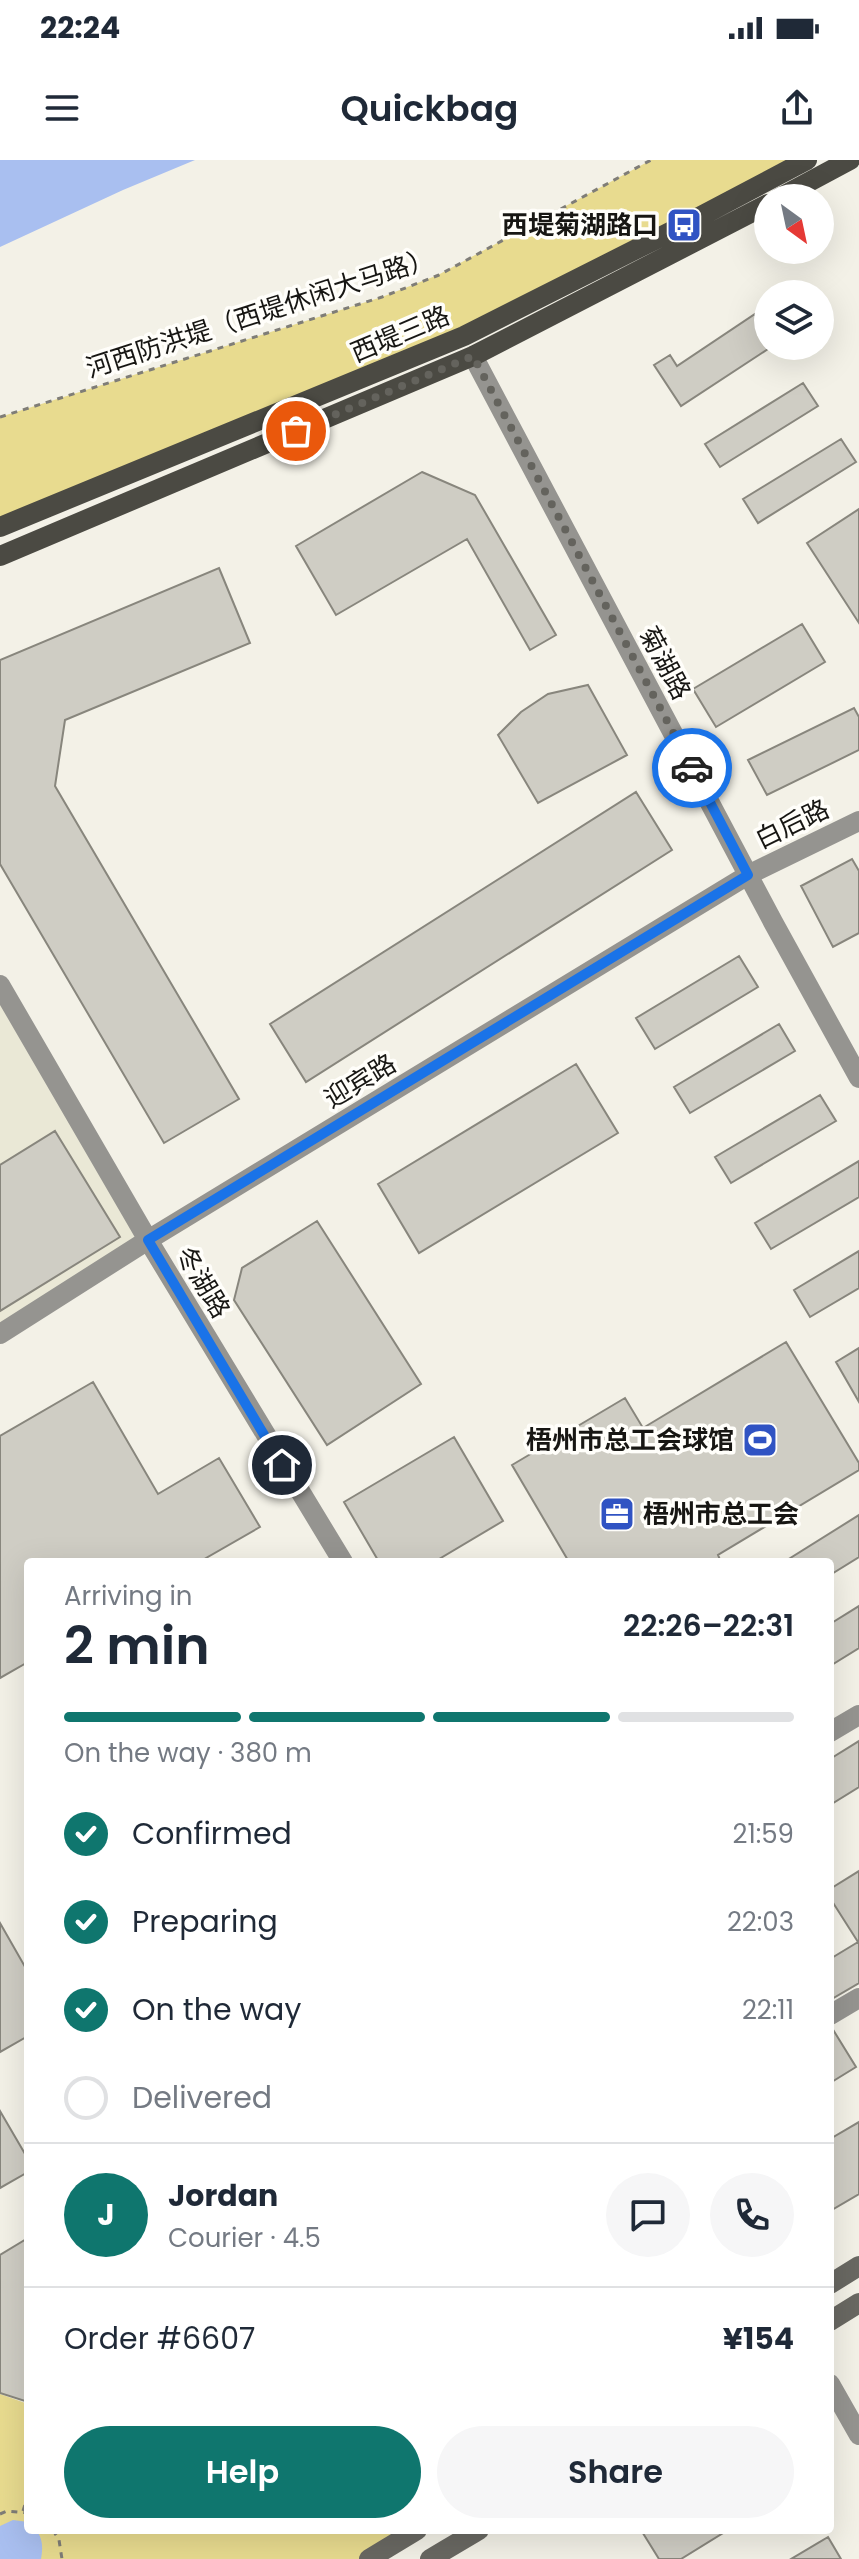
<!DOCTYPE html>
<html lang="en">
<head>
<meta charset="utf-8">
<style>
	body { margin:0; font-family:Poppins,"Noto Sans SC",sans-serif; background:#f6f6f7; color:#1f2937; height:100vh; display:flex; flex-direction:column; font-size:30px; white-space:nowrap }
	* { box-sizing:border-box; margin:0 }
	p { font-size:26px; color:#747a83 }
	.icon { flex:none; width:44px; height:44px; fill:none; stroke:currentColor; stroke-width:2; stroke-linecap:round; stroke-linejoin:round }
	.map { position:relative; flex:1; overflow:hidden }
	.side { position:absolute; left:24px; top:1398px; width:810px; height:976px; display:flex; flex-direction:column; background:#fff; border-radius:8px; box-shadow:0 8px 32px #0002 }
	.side>* { flex:none }
	.needle { width:52px; rotate:147deg }
	.buttons { position:absolute; left:754px; top:24px; display:grid; gap:16px }
	.buttons a { display:grid; place-items:center; width:80px; height:80px; border-radius:50%; background:#fff; box-shadow:0 8px 32px #0002; font-size:40px }
	.pin { position:absolute; display:grid; place-items:center; width:68px; height:68px; color:#fff; margin:-34px; border:4px solid #fff; border-radius:50%; box-shadow:0 2px 8px #0007 }
	.courier { position:absolute; display:grid; place-items:center; width:80px; height:80px; margin:-40px; border:6px solid #1a73e8; border-radius:50%; background:#fff; color:#222; box-shadow:0 2px 10px #0007 }
	.head em { font-style:normal; font-weight:600 }
	.head div { display:flex; flex-direction:column-reverse }
	.head { display:flex; align-items:center; justify-content:space-between; height:136px; padding:0 40px }
	h1 { font-size:52px; font-weight:600; line-height:60px }
	.bar { display:grid; grid-template-columns:repeat(4,1fr); gap:12px 8px; align-content:center; height:96px; padding:0 40px }
	.bar i { height:10px; border-radius:6px; background:#e0e1e3 }
	.bar .current { background:#0f766e }
	.bar p { grid-column:span 4 }
	.line { display:flex; align-items:center; gap:20px; padding:0 40px; border-top:2px solid #e0e1e3 }
	.line div { flex:1 }
	.round { display:grid; place-items:center; flex:none; width:84px; height:84px; border-radius:42px; background:#f6f6f7 }
	ol { padding:0 40px; list-style:none }
	li { display:flex; align-items:center; gap:24px; height:88px }
	li p { margin-inline-start:auto }
	li .icon { padding:8px; border-radius:50%; background:#0f766e; color:#fff; stroke-width:4 }
	li:last-child { color:#747a83 }
	li i { width:44px; height:44px; border:4px solid #e0e1e3; border-radius:50% }
	.action { display:flex; gap:16px; margin-top:auto; padding:16px 40px }
	.action a { flex:1; height:92px; border-radius:48px; background:#0f766e; color:#fff; font-size:32px; font-weight:600; line-height:92px; text-align:center }
	.action a+a { background:#f6f6f7; color:#1f2937 }
	.status { display:flex; justify-content:space-between; align-items:center; height:56px; padding:0 40px; background:#fff; direction:ltr }
	.status svg { height:22px; fill:currentColor }
	header { display:flex; justify-content:space-between; align-items:center; height:104px; padding:0 40px; background:#fff; font-size:36px; font-weight:600 }
	.map>svg:first-child { display:block }
</style>
</head>
<body>
<div class="status"><b>22:24</b><svg viewBox="0 0 49 12"><path d="M0 12V9h3v3zM5 12V6h3v6zM10 12V3h3v9zM15 12V0h3v12zM26 1h20v11H26zM47 4h2v5h-2z"/></svg></div>
<header><svg class="icon" aria-label="menu" viewBox="0 0 24 24"><path d="M4 6h16M4 12h16M4 18h16"/></svg>Quickbag<svg class="icon" aria-label="share" viewBox="0 0 24 24"><path d="M12 15V3M7 8l5-5 5 5M5 13v7h14v-7"/></svg></header>
<div class="map">
<svg width="859" height="2399" viewBox="0 0 859 2399">
	<rect width="100%" height="100%" fill="#f3f1e7"/>
	<path fill="#eae8d6" d="M 0,825 L 148,1080 L 0,1174 Z"/>
	<path fill="#e8db8f" d="M 651,0 L 806,0 L 518,150 L 0,367 L 0,257 L 382,137 L 438,115 Z
		M 0,2234 L 28,2244 L 28,2370 L 417,2370 L 369,2399 L 0,2399 Z"/>
	<path fill="#a9bff0" d="M 0,0 L 195,0 L 123,30 L 0,87 Z
		M 13,2360 L 28,2362 L 28,2370 L 36,2370 C 43,2378 43,2389 41,2399 L 0,2399 L 0,2366 Z"/>
	<path fill="#cfcdc4" stroke="#88867d" stroke-width="2" d="M 755,154 L 768,173 L 768,189 L 681,246 L 654,205 L 670,195 L 677,206 Z
		M 803,223 L 818,246 L 720,307 L 705,284 Z
		M 841,279 L 856,302 L 758,363 L 743,339 Z
		M 422,312 L 475,335 L 556,475 L 530,490 L 467,379 L 336,455 L 296,386 Z
		M 859,349 L 859,463 L 807,383 Z
		M 219,408 L 250,483 L 65,560 L 55,626 L 239,939 L 164,983 L 0,704 L 0,500 Z
		M 802,464 L 825,502 L 716,567 L 693,529 Z
		M 588,525 L 627,595 L 538,643 L 498,575 L 521,552 L 548,534 Z
		M 854,548 L 859,557 L 859,590 L 767,635 L 748,600 Z
		M 636,632 L 672,690 L 306,922 L 270,864 Z
		M 852,699 L 859,711 L 859,773 L 833,787 L 801,726 Z
		M 739,796 L 758,827 L 655,889 L 636,858 Z
		M 779,864 L 795,891 L 690,953 L 674,927 Z
		M 576,904 L 618,973 L 419,1093 L 378,1024 Z
		M 820,935 L 836,961 L 731,1023 L 715,997 Z
		M 55,971 L 120,1077 L 0,1151 L 0,1005 Z
		M 859,1001 L 859,1037 L 771,1089 L 755,1063 Z
		M 317,1061 L 421,1224 L 327,1285 L 234,1140 L 242,1108 Z
		M 859,1091 L 859,1128 L 810,1157 L 794,1130 Z
		M 786,1182 L 859,1303 L 859,1310 L 718,1395 L 721,1402 L 569,1402 L 512,1305 L 625,1238 L 643,1268 Z
		M 859,1188 L 859,1242 L 836,1202 Z
		M 93,1222 L 158,1334 L 219,1298 L 260,1367 L 199,1402 L 28,1402 L 28,1502 L 0,1518 L 0,1276 Z
		M 454,1277 L 503,1361 L 434,1402 L 379,1402 L 344,1342 Z
		M 859,1355 L 859,1397 L 830,1415 L 830,1402 L 784,1402 Z
		M 859,1446 L 859,1488 L 830,1506 L 830,1464 Z
		M 859,1581 L 859,1627 L 830,1645 L 830,1599 Z
		M 859,1711 L 859,1823 L 830,1840 L 830,1799 L 858,1782 L 830,1738 L 830,1729 Z
		M 0,1763 L 28,1812 L 28,1876 L 0,1892 Z
		M 830,1868 L 832,1868 L 856,1907 L 830,1923 Z
		M 0,1951 L 28,1999 L 28,2012 L 0,2028 Z
		M 859,1962 L 859,2034 L 830,2051 L 830,1979 Z
		M 28,2078 L 28,2242 L 0,2233 L 0,2095 Z
		M 641,2370 L 728,2370 L 681,2399 L 659,2399 Z
		M 828,2377 L 841,2399 L 791,2399 Z"/>
	<g fill="none" stroke-linecap="round" stroke-linejoin="round">
		<path stroke="#7f7d77" stroke-width="3" stroke-dasharray="6 6" stroke-linecap="butt" d="M 0,257 L 382,137 L 439,115 L 651,0
			M 23,2351 L 28,2335
			M 0,2354 L 7,2351 L 28,2353
			M 53,2370 L 59,2380 L 62,2399"/>
		<path stroke="#959490" stroke-width="20" d="M 473,196 L 773,762 L 859,918
			M 0,825 L 148,1080 L 343,1402
			M 0,1174 L 148,1080 L 748,715 L 859,661
			M 830,1572 L 859,1555
			M 830,1855 L 859,1838
			M 830,2224 L 859,2275"/>
		<path stroke="#696862" stroke-width="20" d="M 830,2124 L 859,2106
			M 830,2161 L 859,2143
			M 369,2399 L 417,2370
			M 430,2399 L 479,2370"/>
		<path stroke="#4b4a43" stroke-width="20" d="M 779,38 L 850,0
			M 0,367 L 464,176 L 684,65 L 807,0
			M 0,396 L 473,196 L 768,44"/>
	</g>
	<g fill="none" stroke-linecap="round" stroke-linejoin="round">
		<path stroke="#64635d" stroke-width="8" stroke-dasharray="0 14.4" d="M 296,271 L 473,196 L 692,608"/>
		<path stroke="#1a73e8" stroke-width="10" d="M 282,1305 L 148,1080 L 748,715 L 692,608"/>
	</g>
	<defs>
		<symbol id="bus-square" viewBox="-11 -11 22 22"><rect x="-9" y="-9" width="18" height="18" rx="4" fill="#3053c3" stroke="#fffefa"/><path d="M-5-6H5V4H4V6H2V4H-2V6H-4V4H-5ZM-3.5-4V0h7V-4ZM-3.5 1.2v1.5H-2V1.2ZM2 1.2v1.5H3.5V1.2Z" fill="#fff"/></symbol>
		<symbol id="stadium-square" viewBox="-11 -11 22 22"><rect x="-9" y="-9" width="18" height="18" rx="4" fill="#3053c3" stroke="#fffefa"/><path d="M0-5a6.5 5 0 1 0 0 10a6.5 5 0 1 0 0-10ZM-3.5-1.8h7v3.6h-7Z" fill="#fff"/></symbol>
		<symbol id="office-square" viewBox="-11 -11 22 22"><rect x="-9" y="-9" width="18" height="18" rx="4" fill="#3053c3" stroke="#fffefa"/><path d="M-6-3h4V-5.5h4V-3h4V5H-6ZM-1-4.5V-3h2v-1.5ZM-6 0V1H6V0Z" fill="#fff"/></symbol>
	</defs>
	<g fill-rule="evenodd">
		<use href="#bus-square" x="664" y="45" width="40" height="40"/>
		<use href="#stadium-square" x="740" y="1260" width="40" height="40"/>
		<use href="#office-square" x="597" y="1334" width="40" height="40"/>
	</g>
	<g text-anchor="middle" dominant-baseline="central" stroke-width="7" stroke-linejoin="round" paint-order="stroke">
		<g font-size="26" font-weight="bold" fill="#171613" stroke="#fffefa" text-anchor="end">
			<text x="658" y="65">西堤菊湖路口</text>
			<text x="734" y="1280">梧州市总工会球馆</text>
			<text x="643" y="1354" text-anchor="start">梧州市总工会</text>
		</g>
		<g font-size="26" fill="#171613" stroke="#fffefa">
			<text transform="translate(260 153) rotate(-18)">河西防洪堤（西堤休闲大马路）</text>
			<text transform="translate(400 174) rotate(-23)">西堤三路</text>
			<text transform="translate(665 503) rotate(62)">菊湖路</text>
			<text transform="translate(792 664) rotate(-26)">白后路</text>
			<text transform="translate(360 921) rotate(-31)">迎宾路</text>
			<text transform="translate(203 1122) rotate(59)">冬湖路</text>
		</g>
	</g>
</svg>
<div class="buttons">
<a><svg class="needle" viewBox="-14 -14 28 28"><path d="M0-13l5 13h-10z" fill="#e53935"/><path d="M0 13l5-13h-10z" fill="#747a83"/></svg></a>
<a><svg class="icon" aria-label="layers" viewBox="0 0 24 24"><path d="M12 4l9 5-9 5-9-5zM3 14l9 5 9-5"/></svg></a>
</div>
<div class="pin" style="left:296px;top:271px;background:#ea580c"><svg class="icon" aria-label="bag" viewBox="0 0 24 24"><path d="M5 8h14l-1 12H6zM9 8a3 3 0 0 1 6 0"/></svg></div>
<div class="pin" style="left:282px;top:1305px;background:#1f2937"><svg class="icon" aria-label="home" viewBox="0 0 24 24"><path d="M3 11l9-7 9 7M6 9v11h12V9"/></svg></div>
<div class="courier" style="left:692px;top:608px"><svg class="icon" aria-label="car" viewBox="0 0 24 24"><path d="M5 17H2v-5l4-1 3-4h7l3 4 3 1v5h-3M9 17h6M6 11h13"/><circle cx="7" cy="17" r="2"/><circle cx="17" cy="17" r="2"/></svg></div>
<section class="side">
<div class="head"><div><h1>2 min</h1><p>Arriving in</p></div><em>22:26–22:31</em></div>
<div class="bar"><i class="current"></i><i class="current"></i><i class="current"></i><i></i><p>On the way · 380 m</p></div>
<ol>
<li><svg class="icon" aria-label="check" viewBox="0 0 24 24"><path d="M5 12l5 5 9-10"/></svg>Confirmed<p>21:59</p></li>
<li><svg class="icon" aria-label="check" viewBox="0 0 24 24"><path d="M5 12l5 5 9-10"/></svg>Preparing<p>22:03</p></li>
<li><svg class="icon" aria-label="check" viewBox="0 0 24 24"><path d="M5 12l5 5 9-10"/></svg>On the way<p>22:11</p></li>
<li><i></i>Delivered</li>
</ol>
<div class="line" style="height:144px"><b class="round" style="background:#0f766e;color:#fff">J</b><div><b>Jordan</b><p>Courier · 4.5</p></div><a class="round"><svg class="icon" aria-label="chat" viewBox="0 0 24 24"><path d="M4 5h16v11H9l-5 4z"/></svg></a><a class="round"><svg class="icon" aria-label="phone" viewBox="0 0 24 24"><path d="M5 4h4l2 5-3 2q2 4 5 5l2-3 5 2v4C11 20 4 13 5 4z"/></svg></a></div>
<div class="line" style="height:104px"><div>Order #6607</div><b>¥154</b></div>
<div class="action"><a>Help</a><a>Share</a></div>
</section>
</div>
</body>
</html>
